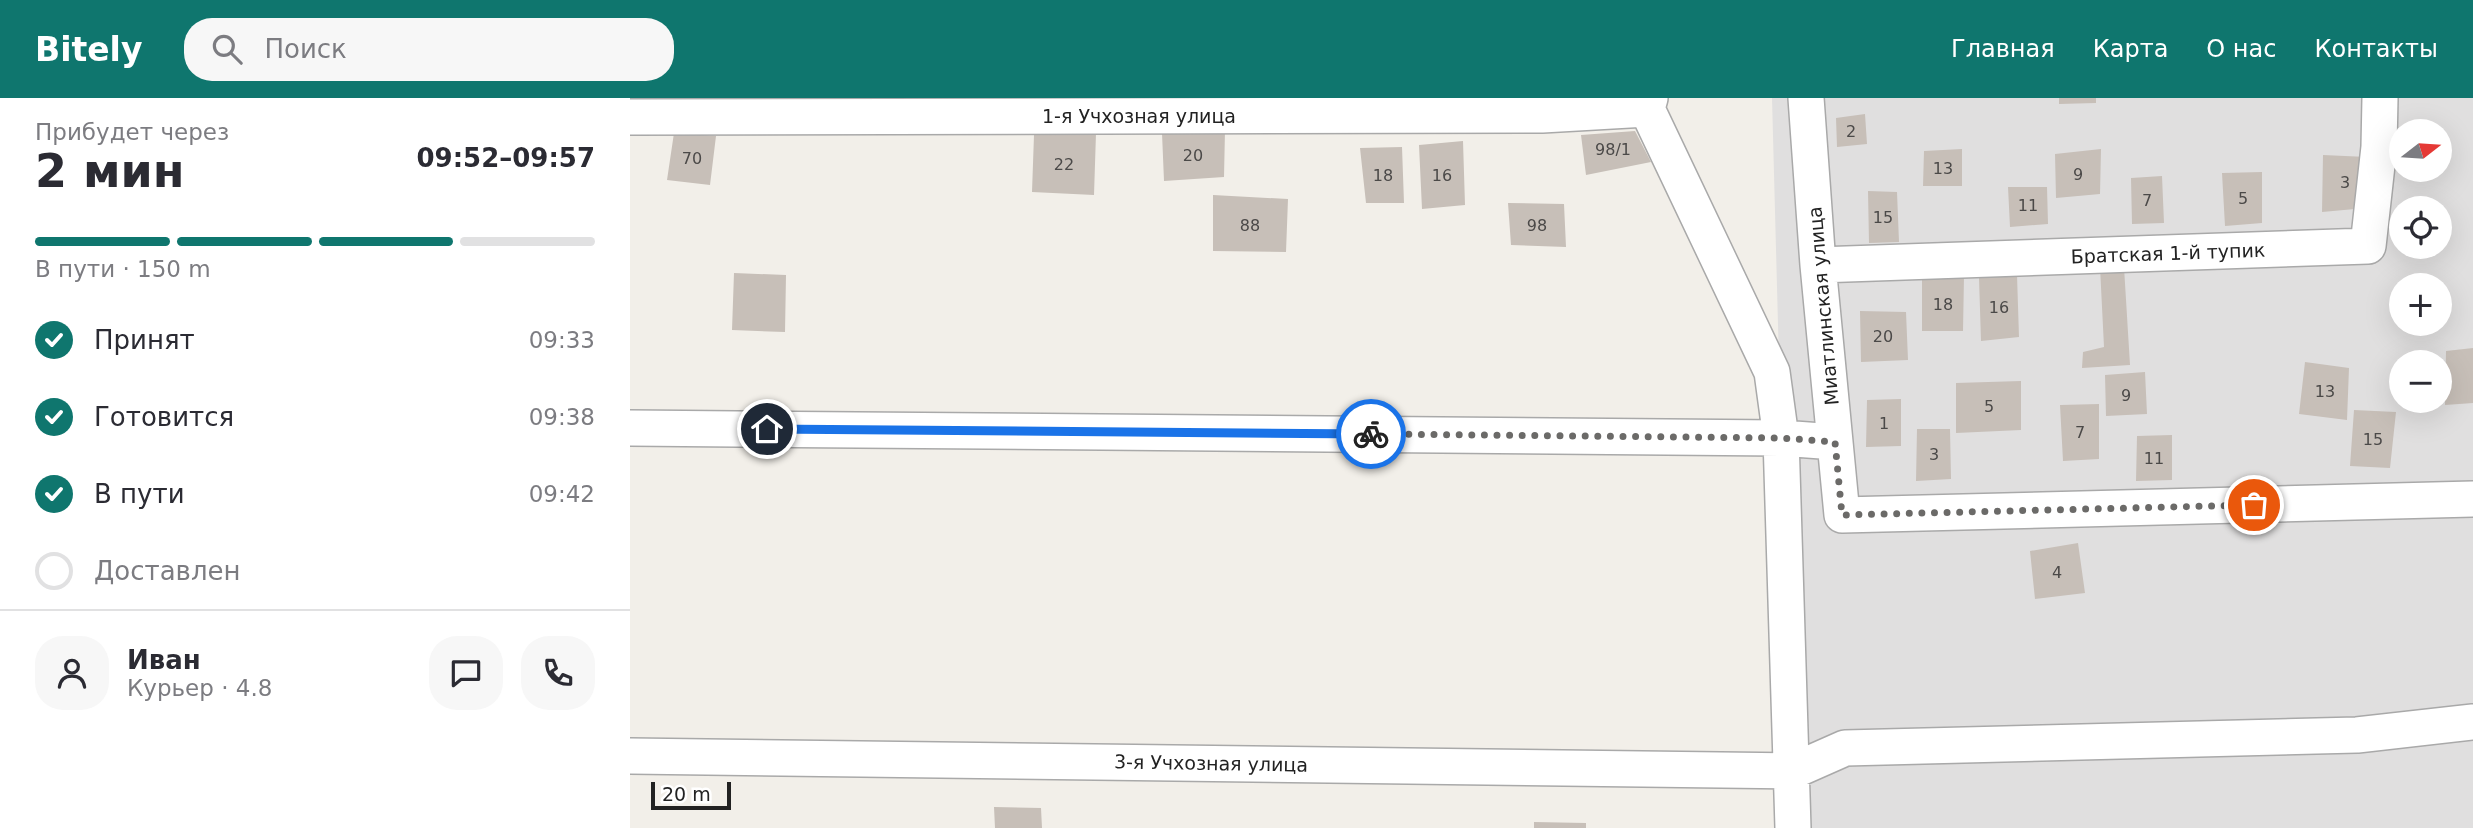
<!DOCTYPE html>
<html lang="ru">
<head>
<meta charset="utf-8">
<style>
	body { margin:0; font-family:"DejaVu Sans",sans-serif; background:#f7f7f7; color:#2b2b33; height:100vh; display:flex; flex-direction:column; font-size:26px; white-space:nowrap }
	* { box-sizing:border-box; margin:0 }
	p { font-size:23px; color:#7c7c81 }
	.icon { flex:none; width:38px; height:38px; fill:none; stroke:currentColor; stroke-width:2; stroke-linecap:round; stroke-linejoin:round }
	.map { position:relative; flex:1; overflow:hidden }
	.sheet { display:flex; flex-direction:column; background:#fff; width:630px }
	.sheet>* { flex:none }
	.needle { width:46px; rotate:73deg }
	.fabs { position:absolute; left:1759px; top:21px; display:grid; gap:14px }
	.fabs a { display:grid; place-items:center; width:63px; height:63px; border-radius:50%; background:#fff; box-shadow:0 7px 28px #0002; font-size:35px }
	.scale { position:absolute; left:21px; bottom:18px; width:80px; box-sizing:border-box; padding-left:7px; border:4px solid #222; border-top:0; font-size:19px; line-height:24px; white-space:nowrap; color:#222; -webkit-text-stroke:5px #fff; paint-order:stroke }
	.pin { position:absolute; display:grid; place-items:center; width:60px; height:60px; color:#fff; margin:-30px; border:4px solid #fff; border-radius:50%; box-shadow:0 2px 7px #0007 }
	.courier { position:absolute; display:grid; place-items:center; width:70px; height:70px; margin:-35px; border:5px solid #1a73e8; border-radius:50%; background:#fff; color:#222; box-shadow:0 2px 9px #0007 }
	.head em { font-style:normal; font-weight:800 }
	.head div { display:flex; flex-direction:column-reverse }
	.head { display:flex; align-items:center; justify-content:space-between; height:119px; padding:0 35px }
	h1 { font-size:46px; font-weight:800; line-height:52px }
	.bar { display:grid; grid-template-columns:repeat(4,1fr); gap:10px 7px; align-content:center; height:84px; padding:0 35px }
	.bar i { height:9px; border-radius:5px; background:#e1e1e2 }
	.bar .current { background:#0f766e }
	.bar p { grid-column:span 4 }
	.line { display:flex; align-items:center; gap:18px; padding:0 35px; border-top:2px solid #e1e1e2 }
	.line div { flex:1 }
	.round { display:grid; place-items:center; flex:none; width:74px; height:74px; border-radius:28px; background:#f7f7f7 }
	ol { padding:0 35px; list-style:none }
	li { display:flex; align-items:center; gap:21px; height:77px }
	li p { margin-inline-start:auto }
	li .icon { padding:7px; border-radius:50%; background:#0f766e; color:#fff; stroke-width:4 }
	li:last-child { color:#7c7c81 }
	li i { width:38px; height:38px; border:4px solid #e1e1e2; border-radius:50% }
	header { display:flex; align-items:center; gap:42px; box-sizing:border-box; height:98px; padding:0 35px; background:#0f766e; color:#fff }
	header strong { font-size:33px }
	nav { display:flex; gap:38px; margin-inline-start:auto; font-size:24px }
	.search { width:490px; height:63px; background:#f7f7f7; display:flex; align-items:center; gap:18px; box-sizing:border-box; padding:0 24px; border-radius:28px; color:#7c7c81; font-size:26px }
	main { display:flex; flex:1; min-height:0 }
	.map>svg:first-child { display:block }
</style>
</head>
<body>
<header>
<strong>Bitely</strong>
<div class="search"><svg class="icon" aria-label="search" viewBox="0 0 24 24"><circle cx="10" cy="10" r="6"/><path d="M15 15l6 6"/></svg>Поиск</div>
<nav><a>Главная</a><a>Карта</a><a>О нас</a><a>Контакты</a></nav>
</header>
<main>
<section class="sheet">
<div class="head"><div><h1>2 мин</h1><p>Прибудет через</p></div><em>09:52–09:57</em></div>
<div class="bar"><i class="current"></i><i class="current"></i><i class="current"></i><i></i><p>В пути · 150 m</p></div>
<ol>
<li><svg class="icon" aria-label="check" viewBox="0 0 24 24"><path d="M5 12l5 5 9-10"/></svg>Принят<p>09:33</p></li>
<li><svg class="icon" aria-label="check" viewBox="0 0 24 24"><path d="M5 12l5 5 9-10"/></svg>Готовится<p>09:38</p></li>
<li><svg class="icon" aria-label="check" viewBox="0 0 24 24"><path d="M5 12l5 5 9-10"/></svg>В пути<p>09:42</p></li>
<li><i></i>Доставлен</li>
</ol>
<div class="line" style="height:126px"><a class="round"><svg class="icon" aria-label="person" viewBox="0 0 24 24"><circle cx="12" cy="8" r="4"/><path d="M4 21q1-7 8-7t8 7"/></svg></a><div><b>Иван</b><p>Курьер · 4.8</p></div><a class="round"><svg class="icon" aria-label="chat" viewBox="0 0 24 24"><path d="M4 5h16v11H9l-5 4z"/></svg></a><a class="round"><svg class="icon" aria-label="phone" viewBox="0 0 24 24"><path d="M5 4h4l2 5-3 2q2 4 5 5l2-3 5 2v4C11 20 4 13 5 4z"/></svg></a></div>
</section>
<div class="map">
<svg width="1843" height="730" viewBox="0 0 1843 730">
	<rect width="100%" height="100%" fill="#f2efe9"/>
	<path fill="#e0dfdf" fill-rule="evenodd" d="M 1142,0 L 1843,0 L 1843,730 L 1169,730 L 1151,340 ZM 1771,33 L 1810,33 L 1810,72 L 1771,72 ZM 1771,110 L 1810,110 L 1810,149 L 1771,149 ZM 1771,187 L 1810,187 L 1810,226 L 1771,226 ZM 1771,264 L 1810,264 L 1810,303 L 1771,303 Z"/>
	<path fill="#c7bfb8" d="M 1429,0 L 1466,0 L 1466,5 L 1429,6 Z
		M 1235,16 L 1237,46 L 1207,49 L 1206,20 Z
		M 595,32 L 594,79 L 534,83 L 532,35 Z
		M 1005,33 L 1021,64 L 956,77 L 951,37 Z
		M 44,35 L 86,38 L 80,87 L 37,82 Z
		M 466,35 L 464,97 L 402,94 L 404,37 Z
		M 833,43 L 835,107 L 792,111 L 789,47 Z
		M 772,49 L 774,105 L 736,105 L 730,50 Z
		M 1332,51 L 1332,88 L 1293,88 L 1294,53 Z
		M 1471,51 L 1470,96 L 1426,100 L 1425,56 Z
		M 1693,57 L 1737,59 L 1736,110 L 1692,114 Z
		M 1632,74 L 1632,125 L 1595,128 L 1592,75 Z
		M 1532,78 L 1534,125 L 1502,126 L 1501,80 Z
		M 1378,89 L 1417,89 L 1418,126 L 1380,129 Z
		M 1238,93 L 1267,94 L 1269,144 L 1239,145 Z
		M 583,97 L 658,101 L 656,154 L 583,153 Z
		M 878,105 L 934,106 L 936,149 L 881,147 Z
		M 1470,169 L 1494,169 L 1500,267 L 1452,270 L 1453,254 L 1474,249 Z
		M 104,175 L 156,177 L 155,234 L 102,232 Z
		M 1292,177 L 1334,178 L 1333,233 L 1292,233 Z
		M 1387,177 L 1389,239 L 1351,243 L 1349,180 Z
		M 1230,213 L 1276,214 L 1278,262 L 1231,264 Z
		M 1843,250 L 1843,305 L 1815,307 L 1816,253 Z
		M 1675,264 L 1719,270 L 1717,322 L 1669,316 Z
		M 1515,274 L 1517,316 L 1476,318 L 1475,277 Z
		M 1391,283 L 1391,332 L 1326,335 L 1326,285 Z
		M 1271,301 L 1271,348 L 1236,349 L 1237,302 Z
		M 1469,306 L 1469,361 L 1433,363 L 1430,307 Z
		M 1724,312 L 1766,314 L 1760,370 L 1720,368 Z
		M 1287,331 L 1320,331 L 1321,381 L 1286,383 Z
		M 1542,337 L 1542,382 L 1506,383 L 1507,338 Z
		M 1448,445 L 1455,495 L 1405,501 L 1400,453 Z
		M 364,709 L 411,710 L 412,730 L 365,730 Z
		M 904,724 L 956,725 L 956,730 L 904,730 Z"/>
	<g fill="none" stroke-linecap="round" stroke-linejoin="round">
		<defs>
			<path id="minor" d="M 1020,0 L 1017,11 L 1142,274 L 1151,340 L 1163,730
				M 1176,0 L 1188,167 L 1212,417 L 1843,401
				M 0,19 L 912,17 L 1017,11
				M 1188,167 L 1738,148 L 1749,49 L 1750,0
				M 0,330 L 1151,340 L 1205,344
				M 0,658 L 1163,673 L 1215,650 L 1727,637 L 1843,624"/>
		</defs>
		<use href="#minor" stroke="#a9a9a9" stroke-width="38"/>
		<use href="#minor" stroke="#fff" stroke-width="35"/>
	</g>
	<g fill="none" stroke-linecap="round" stroke-linejoin="round">
		<path stroke="#6b6a68" stroke-width="7" stroke-dasharray="0 12.6" d="M 741,336 L 1151,340 L 1205,344 L 1212,417 L 1624,407"/>
		<path stroke="#1a73e8" stroke-width="9" d="M 137,331 L 741,336"/>
	</g>
	<g text-anchor="middle" dominant-baseline="central" stroke-width="7" stroke-linejoin="round" paint-order="stroke">
		<g font-size="16" fill="#4b4948">
			<text x="1221" y="33">2</text>
			<text x="983" y="51">98/1</text>
			<text x="563" y="57">20</text>
			<text x="62" y="60">70</text>
			<text x="434" y="66">22</text>
			<text x="1313" y="70">13</text>
			<text x="1448" y="76">9</text>
			<text x="753" y="77">18</text>
			<text x="812" y="77">16</text>
			<text x="1715" y="84">3</text>
			<text x="1613" y="100">5</text>
			<text x="1517" y="102">7</text>
			<text x="1398" y="107">11</text>
			<text x="1253" y="119">15</text>
			<text x="620" y="127">88</text>
			<text x="907" y="127">98</text>
			<text x="1313" y="206">18</text>
			<text x="1369" y="209">16</text>
			<text x="1253" y="238">20</text>
			<text x="1695" y="293">13</text>
			<text x="1496" y="297">9</text>
			<text x="1359" y="308">5</text>
			<text x="1254" y="325">1</text>
			<text x="1450" y="334">7</text>
			<text x="1743" y="341">15</text>
			<text x="1304" y="356">3</text>
			<text x="1524" y="360">11</text>
			<text x="1427" y="474">4</text>
		</g>
		<g font-size="19" fill="#222" stroke="#fff">
			<text x="509" y="18">1-я Учхозная улица</text>
			<text transform="translate(1538 155) rotate(-2)">Братская 1-й тупик</text>
			<text transform="translate(1193 208) rotate(-95)">Миатлинская улица</text>
			<text transform="translate(581 665) rotate(1)">3-я Учхозная улица</text>
		</g>
	</g>
</svg>
<div class="fabs">
<a><svg class="needle" viewBox="-14 -14 28 28"><path d="M0-13l5 13h-10z" fill="#e53935"/><path d="M0 13l5-13h-10z" fill="#7c7c81"/></svg></a>
<a><svg class="icon" aria-label="locate" viewBox="0 0 24 24"><circle cx="12" cy="12" r="6"/><path d="M12 2v4M12 18v4M2 12h4M18 12h4"/></svg></a>
<a>+</a>
<a>−</a>
</div>
<div class="scale">20 m</div>
<div class="pin" style="left:1624px;top:407px;background:#ea580c"><svg class="icon" aria-label="bag" viewBox="0 0 24 24"><path d="M5 8h14l-1 12H6zM9 8a3 3 0 0 1 6 0"/></svg></div>
<div class="pin" style="left:137px;top:331px;background:#1f2937"><svg class="icon" aria-label="home" viewBox="0 0 24 24"><path d="M3 11l9-7 9 7M6 9v11h12V9"/></svg></div>
<div class="courier" style="left:741px;top:336px"><svg class="icon" aria-label="bike" viewBox="0 0 24 24"><circle cx="6" cy="16" r="4"/><circle cx="18" cy="16" r="4"/><path d="M6 16l4-8h5l3 8M10 8l3 8H6M13 5h3"/></svg></div>
</div>
</main>
</body>
</html>
